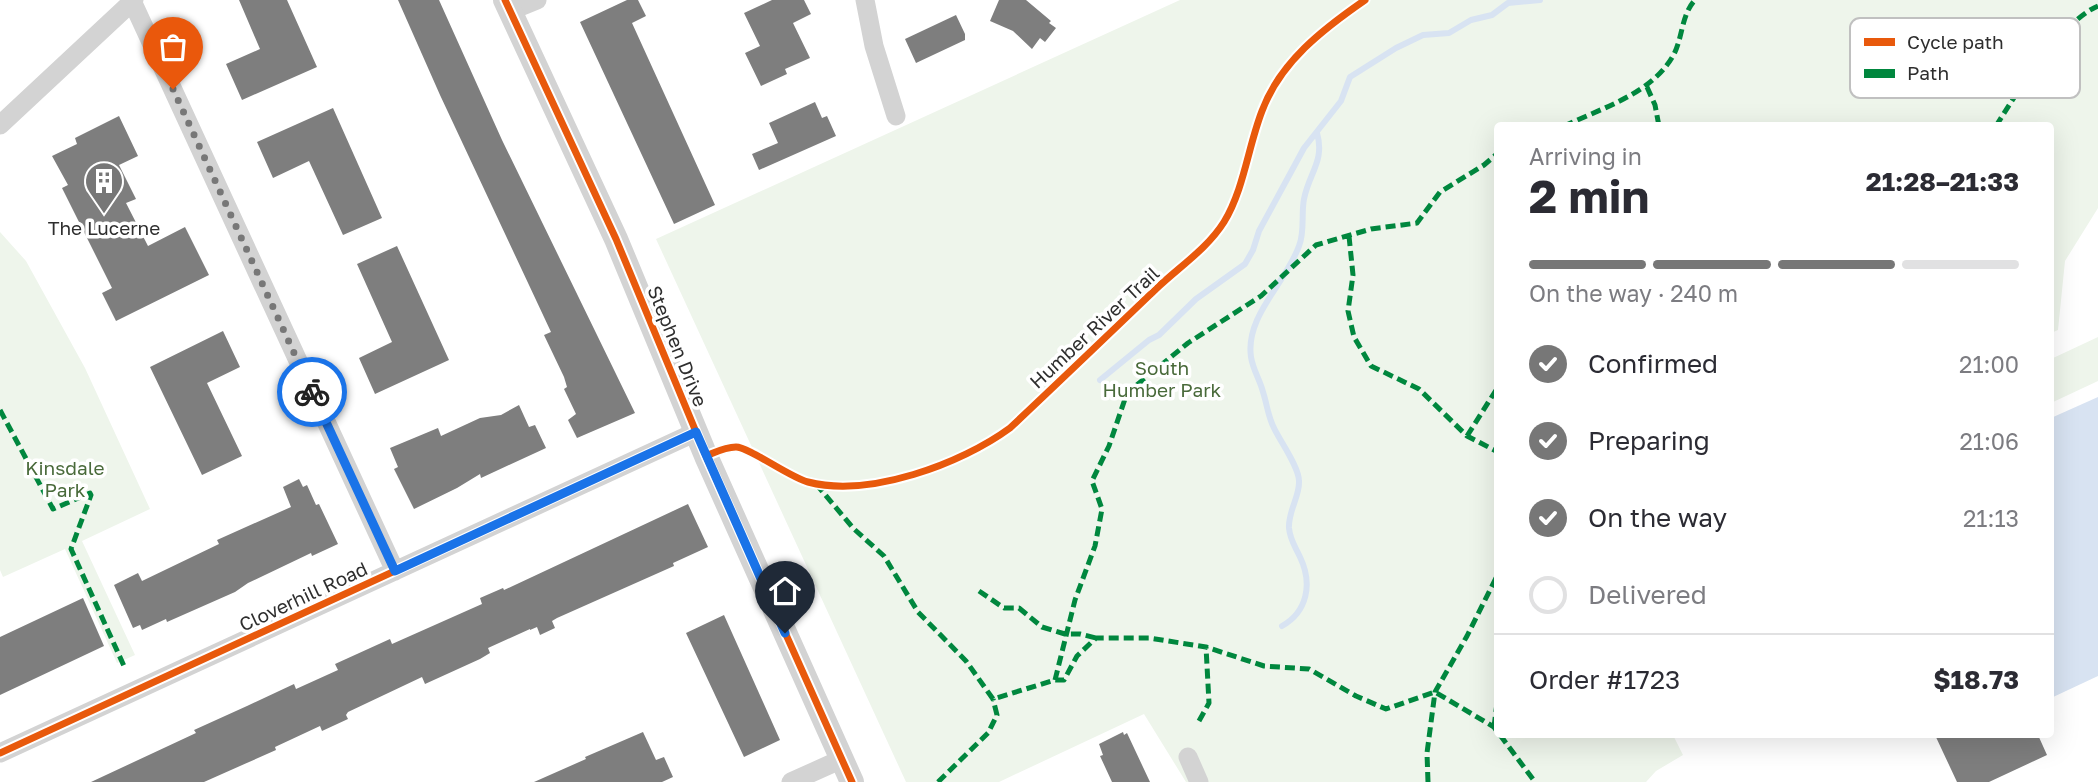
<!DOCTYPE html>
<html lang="en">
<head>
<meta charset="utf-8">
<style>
	body { margin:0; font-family:"Golos Text",sans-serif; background:#f7f7f7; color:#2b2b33; height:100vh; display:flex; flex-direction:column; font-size:26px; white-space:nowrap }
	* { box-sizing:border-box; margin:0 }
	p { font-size:23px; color:#7c7c81 }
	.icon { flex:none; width:38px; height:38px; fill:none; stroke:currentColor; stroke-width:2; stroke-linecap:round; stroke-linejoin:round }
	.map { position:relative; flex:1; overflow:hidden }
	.panel { position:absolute; left:1494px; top:122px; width:560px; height:616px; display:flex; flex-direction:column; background:#fff; border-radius:7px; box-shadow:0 7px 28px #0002 }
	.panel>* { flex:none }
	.pin { position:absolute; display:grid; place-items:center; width:60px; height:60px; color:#fff; margin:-72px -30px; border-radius:50% 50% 50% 0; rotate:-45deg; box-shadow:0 0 7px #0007 }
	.pin .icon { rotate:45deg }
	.courier { position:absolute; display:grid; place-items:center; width:70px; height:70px; margin:-35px; border:5px solid #1a73e8; border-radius:50%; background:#fff; color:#222; box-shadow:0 2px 9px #0007 }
	.head em { font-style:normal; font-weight:700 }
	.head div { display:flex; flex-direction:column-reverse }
	.head { display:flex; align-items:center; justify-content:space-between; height:119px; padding:0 35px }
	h1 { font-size:46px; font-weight:700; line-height:52px }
	.bar { display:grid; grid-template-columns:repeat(4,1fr); gap:10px 7px; align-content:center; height:84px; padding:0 35px }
	.bar i { height:9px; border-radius:5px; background:#e1e1e2 }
	.bar .current { background:#777 }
	.bar p { grid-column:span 4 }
	.line { display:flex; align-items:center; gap:18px; padding:0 35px; border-top:2px solid #e1e1e2 }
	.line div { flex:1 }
	ol { padding:0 35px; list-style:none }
	li { display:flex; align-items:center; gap:21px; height:77px }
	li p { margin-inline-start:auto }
	li .icon { padding:7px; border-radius:50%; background:#777; color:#fff; stroke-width:4 }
	li:last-child { color:#7c7c81 }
	li i { width:38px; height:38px; border:4px solid #e1e1e2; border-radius:50% }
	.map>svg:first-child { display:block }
</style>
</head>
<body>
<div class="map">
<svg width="2098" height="782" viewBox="0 0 2098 782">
	<rect width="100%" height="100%" fill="#fff"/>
	<path fill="#eef5eb" d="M 1180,0 L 2098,0 L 2098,208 L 2065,261 L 2058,330 L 2051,333 L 2051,126 L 1498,126 L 1498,735 L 1673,735 L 1683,755 L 1656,771 L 1646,782 L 1186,782 L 1144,714 L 999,782 L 906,782 L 656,239 Z
		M 0,232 L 26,261 L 85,368 L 150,509 L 82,541 L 135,655 L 117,663 L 65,549 L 3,577 L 0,570 Z
		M 2098,337 L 2098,381 L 2051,403 L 2051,359 Z"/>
	<path fill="#d8e3f2" d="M 2098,397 L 2098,676 L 2051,698 L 2051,418 Z"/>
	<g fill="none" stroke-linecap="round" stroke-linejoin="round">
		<path stroke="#d8e3f2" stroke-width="6" d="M 1100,380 L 1149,340 L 1159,335 L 1196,299 L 1245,264 L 1253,250 L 1259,231 L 1304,148 L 1341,101 L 1350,77 L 1396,48 L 1423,35 L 1449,33 L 1471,20 L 1492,15 L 1508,3 L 1540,0
			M 1282,626 C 1307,612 1313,584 1300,557 C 1295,546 1290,540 1289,528 C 1288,511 1300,496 1299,481 C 1299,467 1280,441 1274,428 C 1268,417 1267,404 1263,392 C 1260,380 1253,370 1251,357 C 1245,316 1286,283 1299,246 C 1305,232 1301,214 1304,199 C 1309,173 1325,161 1317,133"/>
	</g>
	<path fill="#7e7e7e" d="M 239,0 L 287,0 L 317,67 L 242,100 L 226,64 L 260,49 Z
		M 398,0 L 439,0 L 502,140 L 635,413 L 577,438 L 568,420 L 576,414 L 564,389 L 567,387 L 564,377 L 544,335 L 551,332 L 440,95 Z
		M 627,0 L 638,0 L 646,16 L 632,23 L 715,205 L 674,224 L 580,22 Z
		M 772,0 L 804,0 L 811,14 L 793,23 L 810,58 L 785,69 L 787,74 L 761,86 L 745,53 L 760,46 L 744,13 Z
		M 999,0 L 1026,0 L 1051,21 L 1049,23 L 1056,28 L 1045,42 L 1040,38 L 1032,49 L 1013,31 L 990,21 Z
		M 956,15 L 965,34 L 965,40 L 916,63 L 905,39 Z
		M 815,102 L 822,118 L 827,116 L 836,136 L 759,170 L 752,154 L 778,143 L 769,123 Z
		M 333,108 L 382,218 L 343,235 L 309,161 L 273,178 L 257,142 Z
		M 119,116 L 138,156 L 119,165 L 136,199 L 126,203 L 148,246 L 185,227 L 209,275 L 116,321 L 102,293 L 112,288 L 62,188 L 68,185 L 52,156 L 77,144 L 75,138 Z
		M 397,246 L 449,360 L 375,394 L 359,358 L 392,342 L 357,264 Z
		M 223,331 L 240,367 L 207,383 L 242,456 L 202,475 L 150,367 Z
		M 519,405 L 529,427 L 535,425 L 546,448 L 481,478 L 480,474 L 457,488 L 414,509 L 394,469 L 398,467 L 390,448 L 438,428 L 441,436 L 480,418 L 501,415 Z
		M 299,479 L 303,487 L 307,485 L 316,505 L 319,504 L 338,544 L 312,556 L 311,553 L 248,583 L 235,592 L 167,622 L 166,619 L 142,630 L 140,625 L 133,628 L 114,585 L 138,573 L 142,581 L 219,544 L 217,540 L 291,507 L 283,487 Z
		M 688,504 L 708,547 L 673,563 L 674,566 L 557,618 L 552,621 L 555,628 L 540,635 L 537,627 L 530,630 L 530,629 L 488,648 L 490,653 L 480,659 L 425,684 L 422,677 L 348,712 L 346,715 L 348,719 L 322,731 L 320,726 L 275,747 L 276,750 L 204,782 L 91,782 L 196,733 L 194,730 L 247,706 L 294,684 L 296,689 L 338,670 L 335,664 L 390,639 L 392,644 L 482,604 L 480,598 L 503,588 L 504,590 Z
		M 83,598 L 104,646 L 0,695 L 0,637 Z
		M 724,615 L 780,740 L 744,757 L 686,633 Z
		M 643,732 L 656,760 L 664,757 L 673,777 L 662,782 L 534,782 L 586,759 L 585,757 Z
		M 1123,732 L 1124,735 L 1127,733 L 1150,782 L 1112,782 L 1100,756 L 1103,755 L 1099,744 Z
		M 1935,735 L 2038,735 L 2047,755 L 1989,782 L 1957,782 Z"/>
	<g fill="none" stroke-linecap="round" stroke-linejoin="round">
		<path stroke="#d3d3d3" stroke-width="19" d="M 865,0 L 874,46 L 896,116
			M 132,1 L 395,571
			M 510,11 L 537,0
			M 0,125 L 134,0
			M 0,753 L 696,432
			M 1188,757 L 1199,782
			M 791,782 L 842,759"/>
		<path stroke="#d3d3d3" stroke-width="24" d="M 505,0 L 616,239 L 706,456 L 852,782"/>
		<path stroke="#00873e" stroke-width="5" stroke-dasharray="10 5" stroke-linecap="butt" d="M 1647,87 L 1655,105 L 1659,126
			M 1564,126 C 1602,108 1651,94 1673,56 C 1683,38 1681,15 1695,0
			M 1996,126 C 2017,92 2062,21 2098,6
			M 1349,236 L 1353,275 L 1348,311 L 1354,337 L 1371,366 L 1419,389 L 1467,436 L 1498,452
			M 0,410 L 53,509 L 90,493 L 91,495 L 71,549 L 124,666
			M 1467,436 L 1498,387
			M 816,484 L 854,529 L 884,556 L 918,612 L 966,661 L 993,699 L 1055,680 L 1064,680 L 1077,656 L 1096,638 L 1149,638 L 1206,647 L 1264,666 L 1309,669 L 1356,696 L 1386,709 L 1435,692 L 1494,727 L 1498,733
			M 979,591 L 1004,608 L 1019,608 L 1042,627 L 1065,634 L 1080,634 L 1096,638
			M 1055,680 L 1075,600 L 1095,546 L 1102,509 L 1092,481 L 1109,446 L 1127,393 L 1188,343 L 1261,296 L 1316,245 L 1371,229 L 1417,223 L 1440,192 L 1484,165 L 1498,153
			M 1199,721 L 1209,703 L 1206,647
			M 1494,727 L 1498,695
			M 1500,735 L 1535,782
			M 938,782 L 988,733 L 997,715 L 993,699
			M 1428,782 L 1427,753 L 1435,692 L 1467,636 L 1498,574"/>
		<defs>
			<path id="cycleway" d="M 505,0 L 616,239 L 706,456 L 852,782
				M 706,456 C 716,452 725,447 736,447 C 749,447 789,477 808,482 C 869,498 961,464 1010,428 C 1059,382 1108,335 1156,289 C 1179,267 1207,249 1224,222 C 1244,189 1248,147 1262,111 C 1280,62 1323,29 1365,0
				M 0,753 L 696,432"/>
		</defs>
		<use href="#cycleway" stroke="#fff" stroke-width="11"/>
		<use href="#cycleway" stroke="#e8590c" stroke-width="7"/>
	</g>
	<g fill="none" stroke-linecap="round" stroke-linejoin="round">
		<path stroke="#777" stroke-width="7" stroke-dasharray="0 12.6" d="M 173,89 L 312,392"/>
		<path stroke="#1a73e8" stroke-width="9" d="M 312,392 L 395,571 L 696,432 L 785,633"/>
	</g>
	<defs>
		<symbol id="building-pin" viewBox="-11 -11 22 30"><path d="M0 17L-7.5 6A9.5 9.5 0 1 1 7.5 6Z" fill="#777" stroke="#fff"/><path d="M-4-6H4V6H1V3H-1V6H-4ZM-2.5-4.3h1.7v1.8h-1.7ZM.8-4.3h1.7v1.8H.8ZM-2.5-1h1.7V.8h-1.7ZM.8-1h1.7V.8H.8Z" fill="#fff"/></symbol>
	</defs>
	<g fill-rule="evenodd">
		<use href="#building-pin" x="82" y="159" width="44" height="60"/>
	</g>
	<g text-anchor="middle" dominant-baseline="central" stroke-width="7" stroke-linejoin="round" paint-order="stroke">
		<g font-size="19" fill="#2e2e2e" stroke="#fff">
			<text x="104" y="227">The Lucerne</text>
		</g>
		<g font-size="19" fill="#2e2e2e" stroke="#fff">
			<text transform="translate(1094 327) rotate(-43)">Humber River Trail</text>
			<text transform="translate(678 346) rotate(68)">Stephen Drive</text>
			<text transform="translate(303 596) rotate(-25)">Cloverhill Road</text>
		</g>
		<g font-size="19" fill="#496a3a" stroke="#fff">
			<text x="1162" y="367">South<tspan x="1162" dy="22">Humber Park</tspan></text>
			<text x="65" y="467">Kinsdale<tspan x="65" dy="22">Park</tspan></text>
		</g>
	</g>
	<rect x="1850" y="18" width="230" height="80" rx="10" fill="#fff" stroke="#c0c0c0" stroke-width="2"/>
	<rect x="1864" y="38" width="31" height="8" fill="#e8590c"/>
	<rect x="1864" y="69" width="31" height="9" fill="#00873e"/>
	<g font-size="19" fill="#2e2e2e">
		<text x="1907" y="49">Cycle path</text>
		<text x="1907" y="80">Path</text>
	</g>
</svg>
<div class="pin" style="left:173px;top:89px;background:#ea580c"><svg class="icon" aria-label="bag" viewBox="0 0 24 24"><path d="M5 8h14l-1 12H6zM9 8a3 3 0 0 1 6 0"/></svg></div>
<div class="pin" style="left:785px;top:633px;background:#1f2937"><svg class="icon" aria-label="home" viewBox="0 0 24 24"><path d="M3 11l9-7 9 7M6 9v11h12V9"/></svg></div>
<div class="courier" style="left:312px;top:392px"><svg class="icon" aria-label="bike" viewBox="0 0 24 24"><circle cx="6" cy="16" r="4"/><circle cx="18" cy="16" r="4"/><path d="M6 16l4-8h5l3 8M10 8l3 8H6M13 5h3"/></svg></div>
<section class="panel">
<div class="head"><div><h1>2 min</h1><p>Arriving in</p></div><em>21:28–21:33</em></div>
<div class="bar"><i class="current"></i><i class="current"></i><i class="current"></i><i></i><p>On the way · 240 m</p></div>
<ol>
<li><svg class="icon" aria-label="check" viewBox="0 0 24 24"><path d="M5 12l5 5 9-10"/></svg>Confirmed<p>21:00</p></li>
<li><svg class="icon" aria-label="check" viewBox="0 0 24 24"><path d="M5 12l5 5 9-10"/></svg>Preparing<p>21:06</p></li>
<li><svg class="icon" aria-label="check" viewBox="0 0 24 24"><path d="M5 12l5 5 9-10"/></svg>On the way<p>21:13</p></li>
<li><i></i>Delivered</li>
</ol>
<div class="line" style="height:91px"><div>Order #1723</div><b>$18.73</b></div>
</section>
</div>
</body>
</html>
